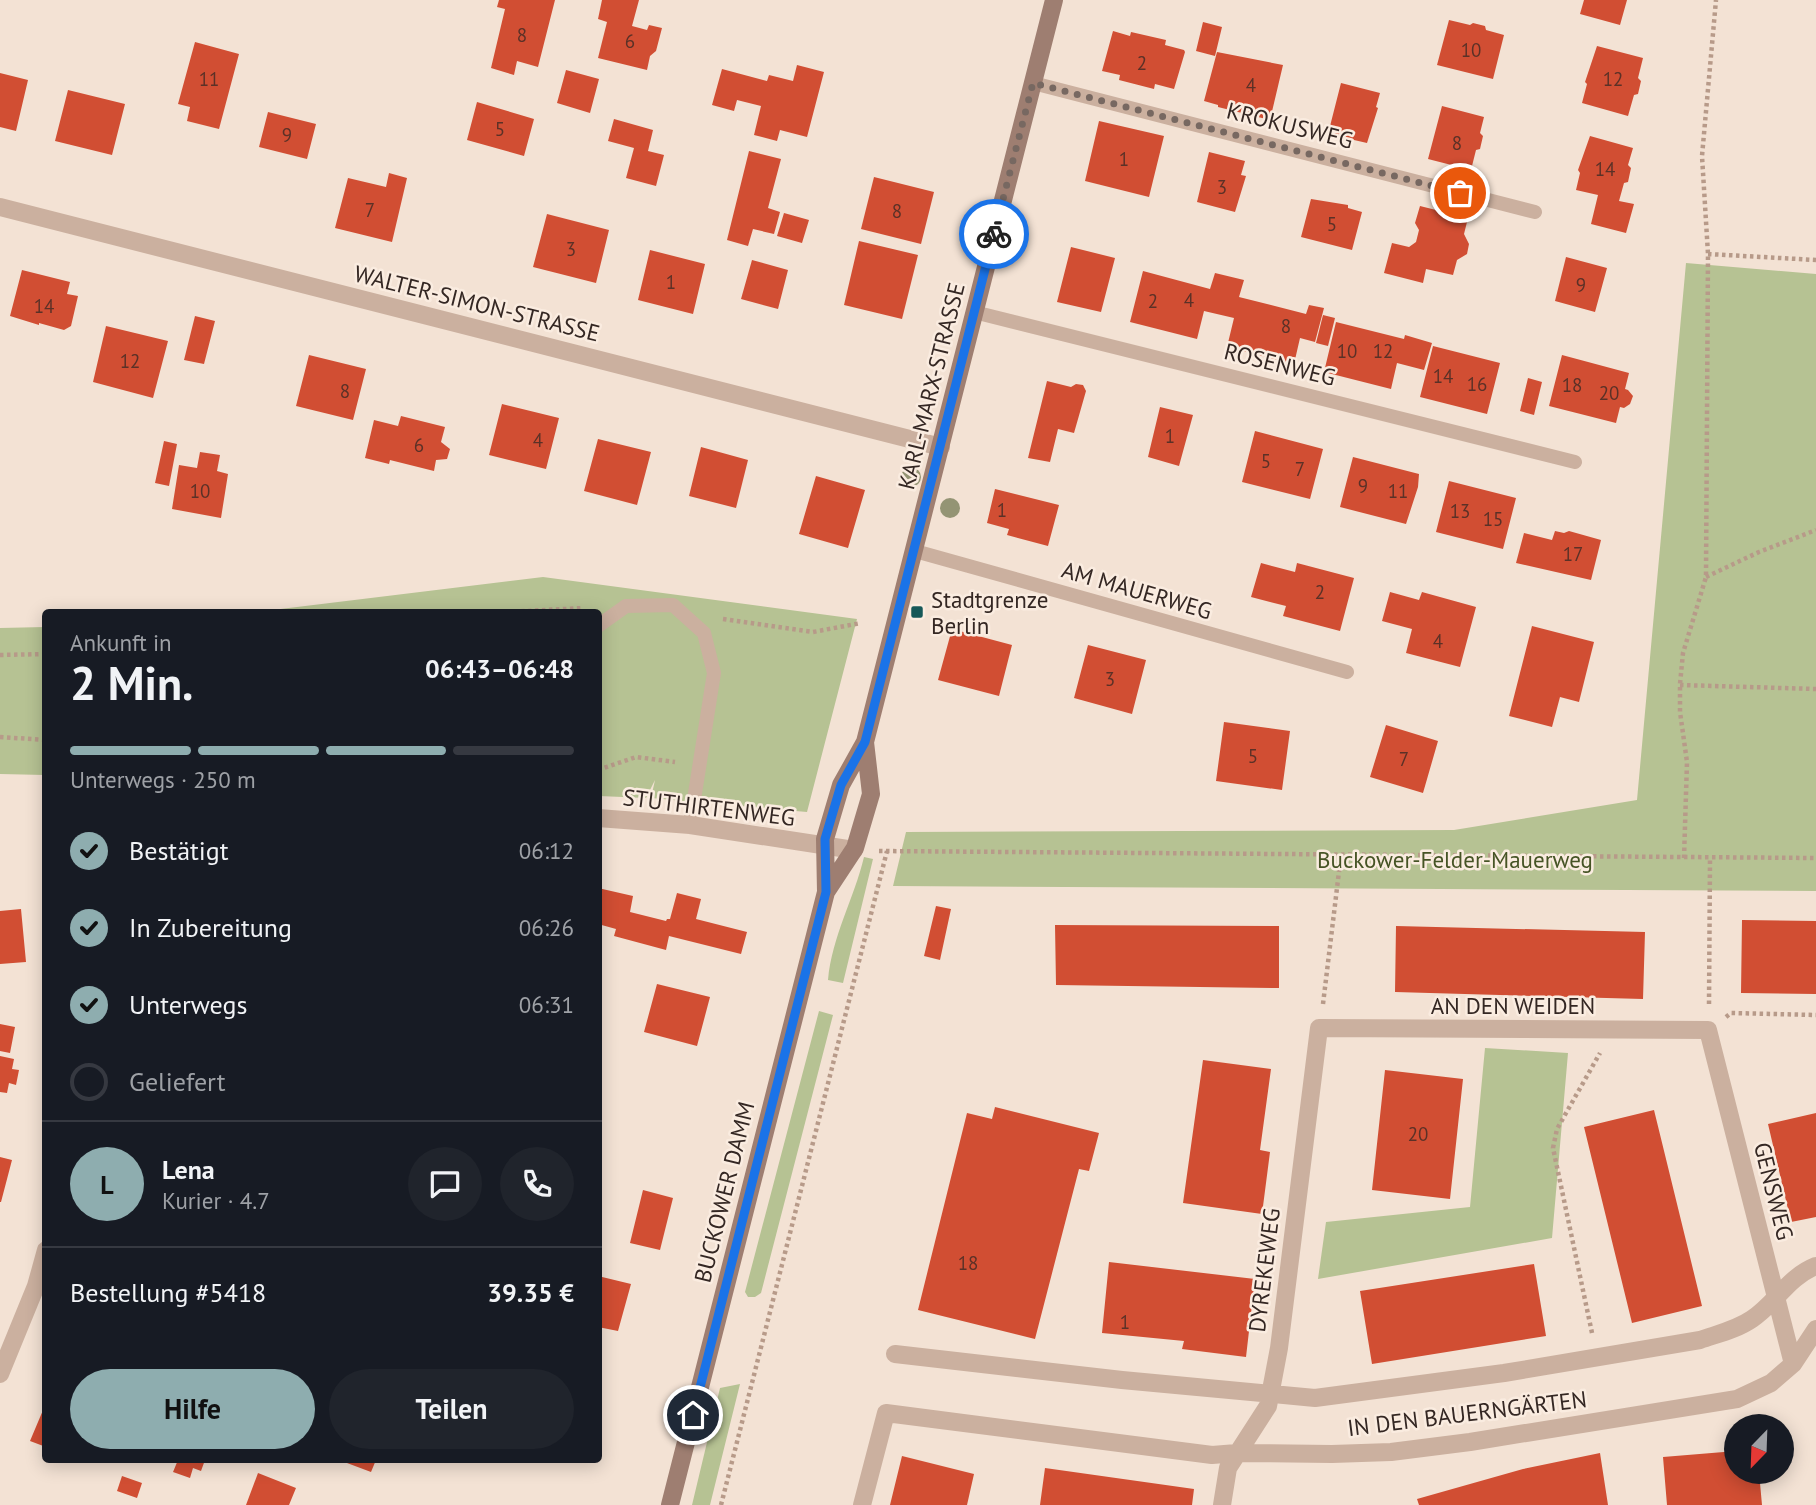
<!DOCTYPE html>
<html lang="de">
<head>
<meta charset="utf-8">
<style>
	body { margin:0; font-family:"PT Sans",sans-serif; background:#20242c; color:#f1f3f6; height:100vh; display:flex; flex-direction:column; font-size:26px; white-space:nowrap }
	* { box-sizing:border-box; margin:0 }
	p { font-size:23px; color:#9ea1a6 }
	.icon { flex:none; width:38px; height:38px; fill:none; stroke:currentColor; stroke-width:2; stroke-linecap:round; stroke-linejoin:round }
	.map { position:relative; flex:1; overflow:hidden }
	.drawer { position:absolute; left:42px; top:609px; width:560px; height:854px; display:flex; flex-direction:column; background:#171b24; border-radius:7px; box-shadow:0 4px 18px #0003 }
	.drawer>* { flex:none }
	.needle { width:46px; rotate:203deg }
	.buttons { position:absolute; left:1724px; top:1414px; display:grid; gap:14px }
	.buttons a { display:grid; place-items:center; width:70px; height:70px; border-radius:50%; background:#171b24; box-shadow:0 4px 18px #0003; font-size:35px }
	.pin { position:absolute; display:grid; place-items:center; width:60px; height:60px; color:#fff; margin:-30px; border:4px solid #fff; border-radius:50%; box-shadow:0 2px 7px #0007 }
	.courier { position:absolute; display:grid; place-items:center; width:70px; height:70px; margin:-35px; border:5px solid #1a73e8; border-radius:50%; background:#fff; color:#222; box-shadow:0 2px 9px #0007 }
	.head em { font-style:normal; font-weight:600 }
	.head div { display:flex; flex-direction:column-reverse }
	.head { display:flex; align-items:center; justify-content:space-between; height:119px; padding:0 28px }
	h1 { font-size:46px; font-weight:600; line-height:52px }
	.bar { display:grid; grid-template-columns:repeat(4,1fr); gap:10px 7px; align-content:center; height:84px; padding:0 28px }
	.bar i { height:9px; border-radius:5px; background:#363941 }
	.bar .active { background:#8eadaf }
	.bar p { grid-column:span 4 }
	.line { display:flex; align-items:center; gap:18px; padding:0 28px; border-top:2px solid #363941 }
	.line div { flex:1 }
	.round { display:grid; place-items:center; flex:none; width:74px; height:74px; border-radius:37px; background:#20242c }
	ol { padding:0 28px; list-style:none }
	li { display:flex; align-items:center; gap:21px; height:77px }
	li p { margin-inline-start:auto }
	li .icon { padding:7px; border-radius:50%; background:#8eadaf; color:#111; stroke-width:4 }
	li:last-child { color:#9ea1a6 }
	li i { width:38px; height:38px; border:4px solid #363941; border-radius:50% }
	.action { display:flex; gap:14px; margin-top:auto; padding:14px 28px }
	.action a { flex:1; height:80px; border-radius:42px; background:#8eadaf; color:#111; font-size:28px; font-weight:600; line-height:80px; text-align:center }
	.action a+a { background:#20242c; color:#f1f3f6 }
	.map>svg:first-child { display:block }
</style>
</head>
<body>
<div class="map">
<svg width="1816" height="1505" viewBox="0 0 1816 1505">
	<rect width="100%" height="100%" fill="#f3e2d4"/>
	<path fill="#b6c293" d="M 1686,263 L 1816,274 L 1816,891 L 893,886 L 906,832 L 1454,830 L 1637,800 Z
		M 543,577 L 857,619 L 807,812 L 651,798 L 655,780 L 646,798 L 599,796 L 598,612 L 256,612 Z
		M 45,627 L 45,775 L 0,774 L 0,628 Z
		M 864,857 L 873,859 L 843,983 L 828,980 C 832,936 854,899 864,857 Z
		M 819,1011 L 833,1015 L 761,1293 L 755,1297 L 748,1297 L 745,1292 Z
		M 1485,1048 L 1568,1053 L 1552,1238 L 1318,1279 L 1326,1222 L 1470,1207 Z
		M 740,1384 L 710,1505 L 692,1505 L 720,1388 Z"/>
	<path fill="#d14e33" d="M 499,0 L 555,0 L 538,67 L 517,61 L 514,75 L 491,68 L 505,9 L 497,7 Z
		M 602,0 L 639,0 L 632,26 L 647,30 L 649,25 L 662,28 L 656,51 L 650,56 L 647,70 L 598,58 L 607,22 L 598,19 Z
		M 1584,0 L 1627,0 L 1620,25 L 1580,14 Z
		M 1449,20 L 1470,25 L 1473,23 L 1485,26 L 1486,30 L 1504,35 L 1493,79 L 1437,65 Z
		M 1203,22 L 1222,27 L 1215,56 L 1196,51 Z
		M 1113,31 L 1130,36 L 1131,32 L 1166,40 L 1165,45 L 1184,50 L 1185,52 L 1174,89 L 1155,84 L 1154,89 L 1119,80 L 1120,75 L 1102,71 Z
		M 195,42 L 239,54 L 219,129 L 187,121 L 190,107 L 178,104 Z
		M 1597,46 L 1643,58 L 1638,78 L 1641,81 L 1638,94 L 1634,95 L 1628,116 L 1582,103 L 1587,84 L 1585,82 Z
		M 1217,52 L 1283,65 L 1270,120 L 1218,107 L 1218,105 L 1204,101 Z
		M 797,65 L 824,72 L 807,137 L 780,130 L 777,141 L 754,135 L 761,106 L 737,100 L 734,111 L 712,105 L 722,69 L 767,81 L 769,75 L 793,81 Z
		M 566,70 L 599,79 L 590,113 L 557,103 Z
		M 0,73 L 28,80 L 16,131 L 0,127 Z
		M 1341,83 L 1380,93 L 1376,107 L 1378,108 L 1367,143 L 1328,134 Z
		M 68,90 L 125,104 L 112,155 L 55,141 Z
		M 477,102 L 534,119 L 524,156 L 467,140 Z
		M 1442,106 L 1484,117 L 1480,133 L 1483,136 L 1480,149 L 1476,150 L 1471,170 L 1428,159 Z
		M 268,112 L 316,124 L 307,159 L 259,147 Z
		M 614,119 L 653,130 L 648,151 L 664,155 L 656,186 L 626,178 L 634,148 L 608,141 Z
		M 1099,121 L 1164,136 L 1149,197 L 1085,181 Z
		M 1590,136 L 1633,148 L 1628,165 L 1631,168 L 1628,182 L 1624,183 L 1619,201 L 1634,204 L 1626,233 L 1591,224 L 1598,195 L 1576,190 L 1580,173 L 1578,170 Z
		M 749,151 L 781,159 L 768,208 L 780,212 L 774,234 L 753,229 L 748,246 L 727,240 Z
		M 1209,152 L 1245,161 L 1241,175 L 1246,176 L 1235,212 L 1197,202 Z
		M 389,173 L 407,178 L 392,242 L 335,228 L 348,178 L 386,187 Z
		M 874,177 L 934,192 L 921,244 L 861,229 Z
		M 1311,199 L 1348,205 L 1348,208 L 1362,212 L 1352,250 L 1301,237 Z
		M 1420,206 L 1468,218 L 1464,234 L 1469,244 L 1467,254 L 1457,260 L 1453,275 L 1426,269 L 1423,283 L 1384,273 L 1392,243 L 1409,247 L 1416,242 L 1419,230 L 1415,223 Z
		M 784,213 L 809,220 L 802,243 L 777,236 Z
		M 547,214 L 609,230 L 596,283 L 533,267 Z
		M 859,241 L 918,255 L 902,319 L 844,305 Z
		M 1071,247 L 1115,258 L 1101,312 L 1057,302 Z
		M 650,250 L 705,264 L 693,314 L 638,300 Z
		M 1566,257 L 1607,268 L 1595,312 L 1555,301 Z
		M 752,260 L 788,270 L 778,309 L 741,299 Z
		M 22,270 L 70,282 L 67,294 L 78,296 L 71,326 L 64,330 L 39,323 L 39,325 L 10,316 Z
		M 1143,271 L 1210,289 L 1215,273 L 1244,280 L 1239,297 L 1306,314 L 1309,305 L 1324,308 L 1315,342 L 1300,338 L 1294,364 L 1227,347 L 1234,318 L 1204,311 L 1197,339 L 1130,322 Z
		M 1323,315 L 1335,318 L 1328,346 L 1316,343 Z
		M 195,316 L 215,321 L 204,364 L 184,360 Z
		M 1336,322 L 1404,339 L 1405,335 L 1432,343 L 1424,370 L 1397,363 L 1391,389 L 1324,372 Z
		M 106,326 L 168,341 L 153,398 L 93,382 Z
		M 1433,346 L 1500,363 L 1487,414 L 1420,397 Z
		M 309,355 L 366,369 L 353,420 L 296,406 Z
		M 1562,355 L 1629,373 L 1625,389 L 1628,390 L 1633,396 L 1630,404 L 1624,408 L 1620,407 L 1616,423 L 1549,406 Z
		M 1528,378 L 1542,382 L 1534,415 L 1520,411 Z
		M 1047,381 L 1071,387 L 1076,384 L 1083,385 L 1086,391 L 1074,433 L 1058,429 L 1050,462 L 1028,458 Z
		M 502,404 L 559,418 L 546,469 L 489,455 Z
		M 1160,407 L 1193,415 L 1179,466 L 1148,457 Z
		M 401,416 L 445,427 L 441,442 L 450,449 L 447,459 L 436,460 L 434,471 L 390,460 L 389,464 L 365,458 L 374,420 L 398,426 Z
		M 1255,431 L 1323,449 L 1310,499 L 1242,482 Z
		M 598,439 L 651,452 L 637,505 L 584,491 Z
		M 164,441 L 177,444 L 169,486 L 155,483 Z
		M 701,447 L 748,460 L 736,508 L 689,496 Z
		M 200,452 L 220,455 L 217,471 L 228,474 L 221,518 L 172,509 L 179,465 L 197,468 Z
		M 1353,457 L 1419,474 L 1418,487 L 1406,524 L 1340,507 Z
		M 816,476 L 865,490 L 848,548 L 799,534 Z
		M 1449,481 L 1516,498 L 1503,549 L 1436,532 Z
		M 995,489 L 1059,505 L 1048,546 L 1007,535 L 1009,529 L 987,523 Z
		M 1555,531 L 1564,533 L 1569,531 L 1601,540 L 1591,580 L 1516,563 L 1524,533 L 1552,540 Z
		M 1261,563 L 1295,572 L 1297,563 L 1354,578 L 1340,631 L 1283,616 L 1286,606 L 1251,597 Z
		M 1390,592 L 1419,600 L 1422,592 L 1476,607 L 1460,667 L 1406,653 L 1412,629 L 1382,621 Z
		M 1532,626 L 1594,642 L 1579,702 L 1560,697 L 1552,727 L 1509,716 Z
		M 952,629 L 1012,645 L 999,696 L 938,680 Z
		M 1088,645 L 1146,660 L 1132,714 L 1074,698 Z
		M 1224,722 L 1290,731 L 1282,790 L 1216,781 Z
		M 1386,725 L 1438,741 L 1423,793 L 1370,777 Z
		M 598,888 L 633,896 L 630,912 L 666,921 L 667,919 L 670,919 L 677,893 L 701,899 L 696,919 L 747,932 L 741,954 L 669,936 L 666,950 L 614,936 L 616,929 L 598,924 Z
		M 936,906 L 951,909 L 940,960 L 924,956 Z
		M 21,909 L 26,962 L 0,964 L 0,911 Z
		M 1742,920 L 1816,921 L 1816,994 L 1741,993 Z
		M 1055,925 L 1279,926 L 1279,988 L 1056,985 Z
		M 1396,926 L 1645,932 L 1643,999 L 1395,992 Z
		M 657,984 L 710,997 L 697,1046 L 644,1032 Z
		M 0,1024 L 15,1027 L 10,1053 L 0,1051 Z
		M 0,1056 L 14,1059 L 12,1069 L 19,1070 L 16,1085 L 9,1083 L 7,1093 L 0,1092 Z
		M 1203,1060 L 1271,1069 L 1260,1150 L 1270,1152 L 1262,1214 L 1183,1203 Z
		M 1385,1070 L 1463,1079 L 1450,1199 L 1372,1190 Z
		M 995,1107 L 1099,1133 L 1089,1171 L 1079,1169 L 1035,1339 L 918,1310 L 967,1113 L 992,1119 Z
		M 1654,1110 L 1702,1306 L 1632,1323 L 1584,1127 Z
		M 1816,1113 L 1816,1217 L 1791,1222 L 1768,1124 Z
		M 0,1157 L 12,1160 L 1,1202 L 0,1202 Z
		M 643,1190 L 673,1198 L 660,1250 L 630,1243 Z
		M 1109,1262 L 1255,1279 L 1246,1357 L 1182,1349 L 1184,1341 L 1102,1333 Z
		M 1534,1264 L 1546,1336 L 1372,1364 L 1360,1291 Z
		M 598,1276 L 631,1284 L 618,1331 L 598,1327 Z
		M 46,1403 L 46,1447 L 30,1441 Z
		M 1736,1451 L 1736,1472 L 1759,1472 L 1762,1505 L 1667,1505 L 1663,1457 Z
		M 1600,1453 L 1608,1505 L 1419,1505 L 1417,1499 L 1523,1469 Z
		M 902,1456 L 974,1474 L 967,1505 L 890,1505 Z
		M 178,1460 L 205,1460 L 201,1471 L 193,1468 L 190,1478 L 173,1472 Z
		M 339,1460 L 376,1460 L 371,1472 Z
		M 1045,1468 L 1194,1489 L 1192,1505 L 1040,1505 Z
		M 258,1473 L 296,1488 L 289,1505 L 246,1505 Z
		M 122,1476 L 142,1483 L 137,1498 L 117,1491 Z"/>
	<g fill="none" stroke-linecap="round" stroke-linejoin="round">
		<path stroke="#b79a89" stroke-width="4.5" stroke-dasharray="3.5 3.5" stroke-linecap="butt" d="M 1708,254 L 1816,260
			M 1706,577 L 1759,552 L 1816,530
			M 507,612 L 583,608
			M 723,619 L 813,632 L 861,623
			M 0,655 L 46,654
			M 1680,685 L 1816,689
			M 0,737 L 46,740
			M 598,770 L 636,757 L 675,762
			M 879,851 L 1816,858
			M 1684,858 L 1687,762 L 1680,712 L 1680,684 L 1683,653 L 1706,577 L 1708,254 L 1702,156 L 1716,0
			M 1323,1004 L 1341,855
			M 1709,1004 L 1710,859
			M 1726,1017 L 1731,1013 L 1816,1015
			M 1592,1333 L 1553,1148 L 1557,1129 L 1600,1053
			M 721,1505 L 887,851"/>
		<path stroke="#cbb09f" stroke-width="14" d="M 1033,83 L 1535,212
			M 974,312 L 1575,462
			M 915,551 L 1347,672
			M 598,626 L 626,606 L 673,605 L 704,633 L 714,673 L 690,825"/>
		<path stroke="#cbb09f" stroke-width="18" d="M 0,207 L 941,447
			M 598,818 L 690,825 L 854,850
			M 895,1354 L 1122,1380 L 1315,1398 L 1504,1373 L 1700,1340 C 1717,1334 1736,1330 1752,1319 C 1776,1303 1788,1277 1816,1266
			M 0,1374 L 36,1286 L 46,1250
			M 862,1505 L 886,1413 L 1212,1455 L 1237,1453 L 1332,1454 L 1391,1452 L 1470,1442 L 1737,1399 L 1771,1383 L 1793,1364 L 1816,1329
			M 1222,1505 L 1228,1468 L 1268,1406 L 1279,1348 L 1319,1028 L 1708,1030 L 1793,1364"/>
		<path stroke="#9e7e71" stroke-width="18" d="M 826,892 L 855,848 L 871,794 L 865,742
			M 670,1505 L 826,892 L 825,839 L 841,785 L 865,742 L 1054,0"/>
	</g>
	<g fill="#949474">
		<circle cx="911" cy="477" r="10"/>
		<circle cx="950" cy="508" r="10"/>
	</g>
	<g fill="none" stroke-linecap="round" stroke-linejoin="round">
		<path stroke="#776861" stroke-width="7" stroke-dasharray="0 12.6" d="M 994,234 L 1033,83 L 1460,193"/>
		<path stroke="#1a73e8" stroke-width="9" d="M 693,1415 L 826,892 L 825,839 L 841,785 L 865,742 L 994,234"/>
	</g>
	<rect fill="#165858" stroke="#faece0" stroke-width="2.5" x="910" y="605" width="14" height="14" rx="3.5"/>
	<g text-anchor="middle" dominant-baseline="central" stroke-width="5" stroke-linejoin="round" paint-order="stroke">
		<g font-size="19" fill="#5b3127">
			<text x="522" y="35">8</text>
			<text x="630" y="41">6</text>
			<text x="1471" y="50">10</text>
			<text x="1142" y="63">2</text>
			<text x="209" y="79">11</text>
			<text x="1613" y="79">12</text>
			<text x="1251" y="85">4</text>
			<text x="500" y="129">5</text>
			<text x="287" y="135">9</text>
			<text x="1457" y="143">8</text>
			<text x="1124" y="159">1</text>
			<text x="1605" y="169">14</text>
			<text x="1222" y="187">3</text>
			<text x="370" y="210">7</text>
			<text x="897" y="211">8</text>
			<text x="1332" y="224">5</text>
			<text x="571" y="249">3</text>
			<text x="671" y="282">1</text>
			<text x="1581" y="285">9</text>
			<text x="1189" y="300">4</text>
			<text x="1153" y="301">2</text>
			<text x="44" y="306">14</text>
			<text x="1286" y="326">8</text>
			<text x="1347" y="351">10</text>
			<text x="1383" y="351">12</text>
			<text x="130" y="361">12</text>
			<text x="1443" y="376">14</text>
			<text x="1477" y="384">16</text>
			<text x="1572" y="385">18</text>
			<text x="345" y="391">8</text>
			<text x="1609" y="393">20</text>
			<text x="1170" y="436">1</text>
			<text x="538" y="440">4</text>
			<text x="419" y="445">6</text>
			<text x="1266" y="461">5</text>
			<text x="1300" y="469">7</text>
			<text x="1363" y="486">9</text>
			<text x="200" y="491">10</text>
			<text x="1398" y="491">11</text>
			<text x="1002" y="510">1</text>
			<text x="1460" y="511">13</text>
			<text x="1493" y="519">15</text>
			<text x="1573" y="554">17</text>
			<text x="1320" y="592">2</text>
			<text x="1438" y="641">4</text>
			<text x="1110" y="679">3</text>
			<text x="1253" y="756">5</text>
			<text x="1404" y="759">7</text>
			<text x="1418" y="1134">20</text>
			<text x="968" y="1263">18</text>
			<text x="1125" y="1322">1</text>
		</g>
		<g font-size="23" fill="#342723" stroke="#faece0">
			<text transform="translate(1290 125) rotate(14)">KROKUSWEG</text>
			<text transform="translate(477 303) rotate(14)">WALTER-SIMON-STRASSE</text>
			<text transform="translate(1280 364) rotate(14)">ROSENWEG</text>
			<text transform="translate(931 386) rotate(-76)">KARL-MARX-STRASSE</text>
			<text transform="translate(1137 590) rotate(16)">AM MAUERWEG</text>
			<text transform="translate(709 807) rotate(7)">STUTHIRTENWEG</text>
			<text x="1513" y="1005">AN DEN WEIDEN</text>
			<text transform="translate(1774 1191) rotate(76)">GENSWEG</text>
			<text transform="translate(724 1192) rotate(-76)">BUCKOWER DAMM</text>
			<text transform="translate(1264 1270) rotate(-83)">DYREKEWEG</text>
			<text transform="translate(1467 1413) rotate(-7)">IN DEN BAUERNGÄRTEN</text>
		</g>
		<g font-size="23" fill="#342723" stroke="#faece0" text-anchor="start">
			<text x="931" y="599">Stadtgrenze<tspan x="931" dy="26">Berlin</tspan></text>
		</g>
		<g font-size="23" fill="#465425" stroke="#faece0">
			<text x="1455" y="859">Buckower-Felder-Mauerweg</text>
		</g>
	</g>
</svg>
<div class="buttons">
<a><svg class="needle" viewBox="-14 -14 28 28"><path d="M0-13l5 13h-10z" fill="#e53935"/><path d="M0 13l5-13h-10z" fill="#9ea1a6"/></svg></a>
</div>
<div class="pin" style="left:1460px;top:193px;background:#ea580c"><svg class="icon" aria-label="bag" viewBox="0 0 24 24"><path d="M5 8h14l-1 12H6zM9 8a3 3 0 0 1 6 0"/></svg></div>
<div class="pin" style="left:693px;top:1415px;background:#1f2937"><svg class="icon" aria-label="home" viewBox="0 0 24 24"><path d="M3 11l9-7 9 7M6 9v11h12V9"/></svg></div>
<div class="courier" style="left:994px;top:234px"><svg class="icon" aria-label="bike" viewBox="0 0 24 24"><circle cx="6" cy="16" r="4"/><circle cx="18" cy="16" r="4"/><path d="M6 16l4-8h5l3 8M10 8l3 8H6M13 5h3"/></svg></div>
<section class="drawer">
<div class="head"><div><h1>2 Min.</h1><p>Ankunft in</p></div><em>06:43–06:48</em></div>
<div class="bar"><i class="active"></i><i class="active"></i><i class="active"></i><i></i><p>Unterwegs · 250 m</p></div>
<ol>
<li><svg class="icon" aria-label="check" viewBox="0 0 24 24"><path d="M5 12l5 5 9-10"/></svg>Bestätigt<p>06:12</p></li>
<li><svg class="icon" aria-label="check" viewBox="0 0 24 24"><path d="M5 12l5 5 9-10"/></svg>In Zubereitung<p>06:26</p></li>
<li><svg class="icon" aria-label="check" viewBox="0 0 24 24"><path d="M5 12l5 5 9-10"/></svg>Unterwegs<p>06:31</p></li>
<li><i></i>Geliefert</li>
</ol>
<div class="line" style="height:126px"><b class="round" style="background:#8eadaf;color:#111">L</b><div><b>Lena</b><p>Kurier · 4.7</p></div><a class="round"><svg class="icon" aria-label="chat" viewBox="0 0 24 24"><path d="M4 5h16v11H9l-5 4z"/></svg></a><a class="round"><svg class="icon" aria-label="phone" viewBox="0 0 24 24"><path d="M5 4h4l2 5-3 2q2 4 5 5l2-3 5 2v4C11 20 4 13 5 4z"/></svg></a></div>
<div class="line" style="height:91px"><div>Bestellung #5418</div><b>39.35 €</b></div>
<div class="action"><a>Hilfe</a><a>Teilen</a></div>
</section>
</div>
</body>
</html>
